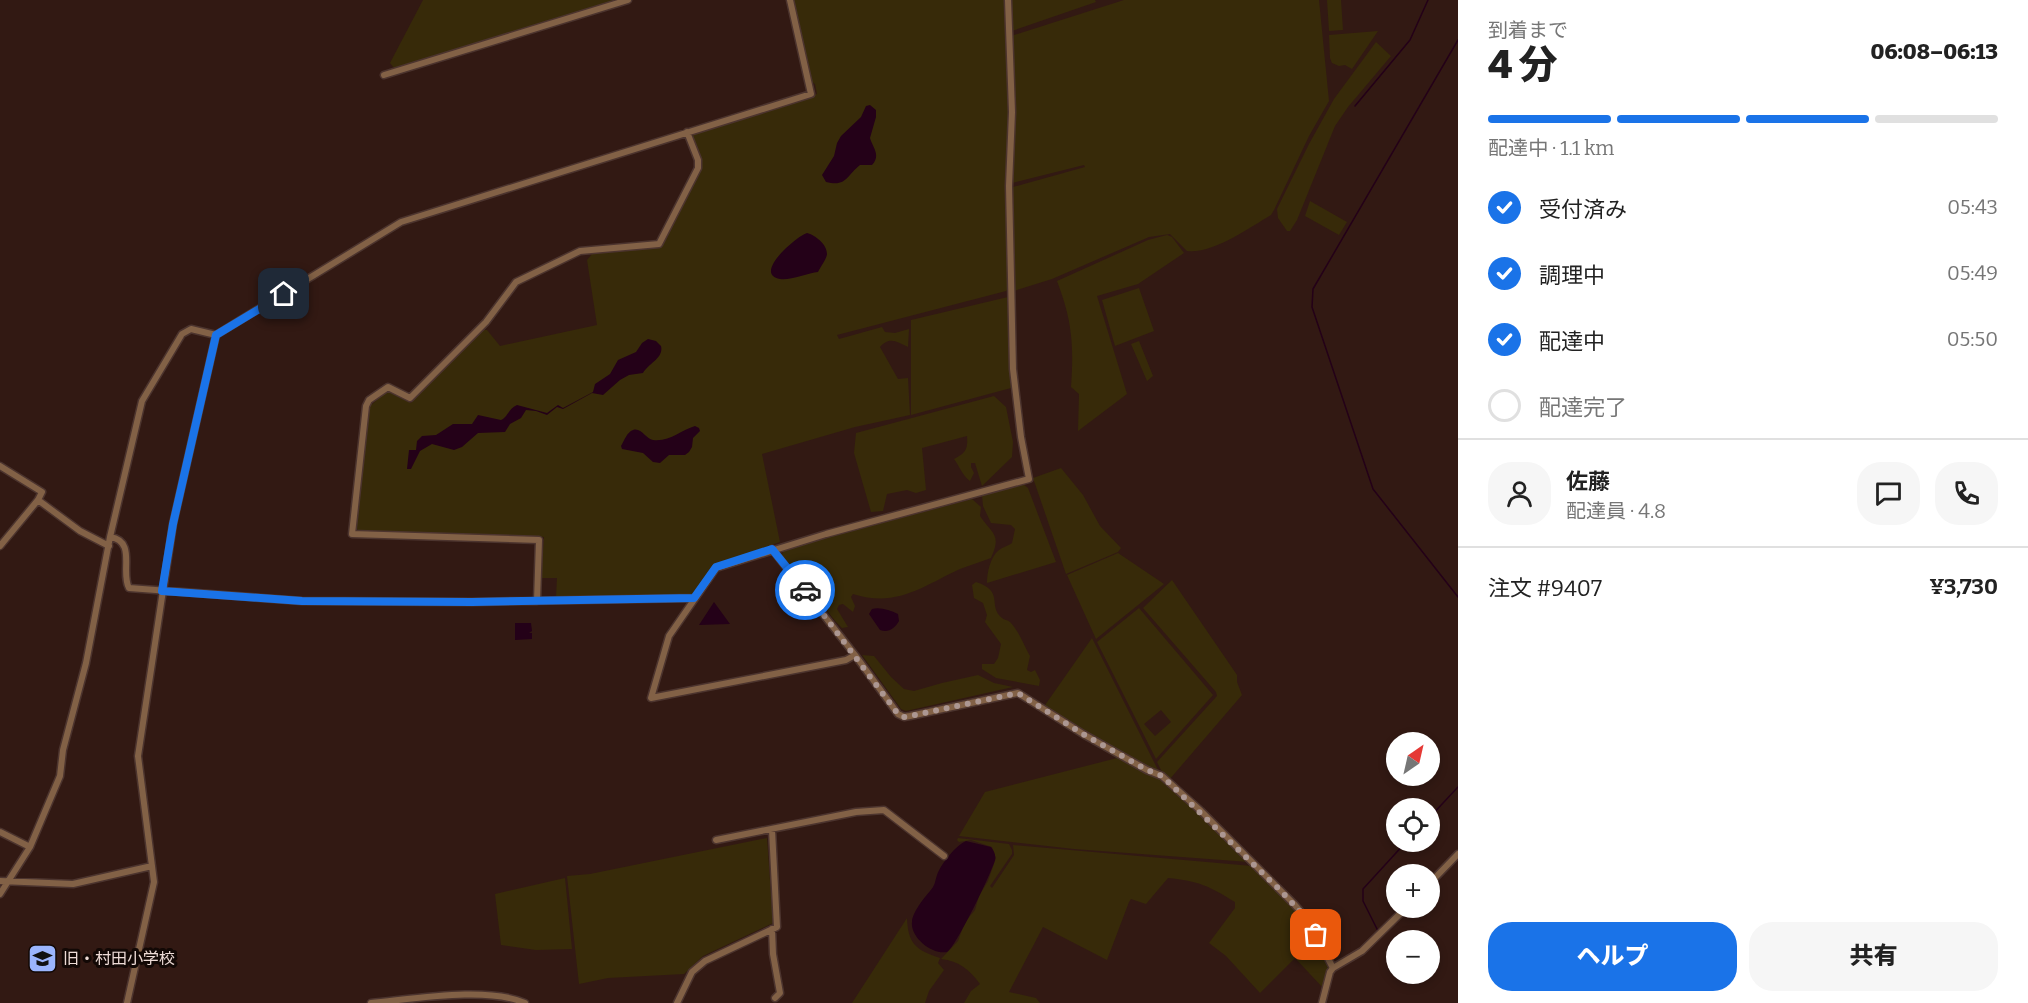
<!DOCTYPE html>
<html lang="ja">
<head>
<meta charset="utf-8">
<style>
	body { margin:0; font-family:Bitter,"Noto Sans JP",serif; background:#f6f6f6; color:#222; height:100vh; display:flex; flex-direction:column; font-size:22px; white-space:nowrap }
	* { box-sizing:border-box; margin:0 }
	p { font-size:20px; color:#767676 }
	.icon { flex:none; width:33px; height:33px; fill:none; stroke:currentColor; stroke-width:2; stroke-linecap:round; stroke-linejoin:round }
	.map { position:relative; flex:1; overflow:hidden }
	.side { display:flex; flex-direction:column; background:#fff; width:570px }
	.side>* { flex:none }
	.needle { width:39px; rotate:34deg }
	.tools { position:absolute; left:1386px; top:732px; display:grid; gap:12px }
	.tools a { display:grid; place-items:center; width:54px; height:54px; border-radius:50%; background:#fff; box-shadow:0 3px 9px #0003; font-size:30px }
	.pin { position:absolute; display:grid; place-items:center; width:51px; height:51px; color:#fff; margin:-26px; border-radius:12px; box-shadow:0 3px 9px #0006 }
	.courier { position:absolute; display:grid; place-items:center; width:60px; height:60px; margin:-30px; border:4px solid #1a73e8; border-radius:50%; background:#fff; color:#222; box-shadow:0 2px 8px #0007 }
	.headline em { font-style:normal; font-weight:800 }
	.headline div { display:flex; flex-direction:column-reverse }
	.headline { display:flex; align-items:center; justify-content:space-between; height:102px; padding:0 30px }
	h1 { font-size:39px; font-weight:800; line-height:45px }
	.bar { display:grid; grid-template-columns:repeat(4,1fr); gap:9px 6px; align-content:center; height:72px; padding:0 30px }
	.bar i { height:8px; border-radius:4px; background:#e0e0e0 }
	.bar .current { background:#1a73e8 }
	.bar p { grid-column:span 4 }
	.line { display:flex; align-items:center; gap:15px; padding:0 30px; border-top:2px solid #e0e0e0 }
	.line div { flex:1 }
	.round { display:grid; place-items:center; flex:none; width:63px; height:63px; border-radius:24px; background:#f6f6f6 }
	ol { padding:0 30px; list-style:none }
	li { display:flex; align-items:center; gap:18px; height:66px }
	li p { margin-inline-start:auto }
	li .icon { padding:6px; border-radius:50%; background:#1a73e8; color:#fff; stroke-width:4 }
	li:last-child { color:#767676 }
	li i { width:33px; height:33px; border:3px solid #e0e0e0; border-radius:50% }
	.primary-button { display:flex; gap:12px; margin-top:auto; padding:12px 30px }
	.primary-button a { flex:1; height:69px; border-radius:24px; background:#1a73e8; color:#fff; font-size:24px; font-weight:800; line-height:69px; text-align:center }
	.primary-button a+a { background:#f6f6f6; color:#222 }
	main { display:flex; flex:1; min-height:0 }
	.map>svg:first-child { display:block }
</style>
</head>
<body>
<main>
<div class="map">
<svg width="1458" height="1003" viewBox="0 0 1458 1003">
	<rect width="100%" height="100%" fill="#321913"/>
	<path fill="#372a09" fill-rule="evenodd" d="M 423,0 L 615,0 L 395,69 L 390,63 Z
		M 793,0 L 1004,0 L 1009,111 L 1006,186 L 1008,289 L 1006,291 L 837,335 L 839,339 L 882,327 L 885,332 L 895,333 L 909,329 L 908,347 C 897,342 890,336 880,347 L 898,379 L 908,378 L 910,415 L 855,427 L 762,454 L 780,542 L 715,565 L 710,569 L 693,595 L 556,597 L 557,578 L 541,578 L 544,537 L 359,531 L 356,528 L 369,407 L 387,391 L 411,403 L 483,330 L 487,330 L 500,346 L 597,325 L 587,260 L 592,254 L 662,247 L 702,168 L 702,160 L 692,134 L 817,94 L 815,84 L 812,82 Z
		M 1011,0 L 1095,0 L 1096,2 L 1012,31 Z
		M 1124,0 L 1319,0 L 1329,101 L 1309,136 L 1274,210 L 1271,215 C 1249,228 1213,254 1187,251 L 1170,234 L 1149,237 L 1052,279 L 1014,291 L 1013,187 L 1085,167 L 1084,165 L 1012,183 L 1015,113 L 1011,36 Z
		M 1327,0 L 1341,0 L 1343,30 L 1329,31 Z
		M 1378,31 L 1352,69 L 1345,65 L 1339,66 L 1332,63 L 1330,58 L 1329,35 Z
		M 1376,42 L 1391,56 L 1348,107 L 1335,126 L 1297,220 L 1290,231 L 1287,231 L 1278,218 L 1277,209 L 1309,144 L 1334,99 Z
		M 1310,201 L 1347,222 L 1339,235 L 1305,216 Z
		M 1167,235 L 1172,237 L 1184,253 L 1138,284 L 1097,296 L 1127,394 L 1078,431 L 1079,394 L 1071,387 C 1074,345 1072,320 1057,281 L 1148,240 Z
		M 1139,288 L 1154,331 L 1115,346 L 1102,300 Z
		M 1008,297 L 1011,388 L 911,415 L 911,320 Z
		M 1139,341 L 1153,376 L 1147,381 L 1131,344 Z
		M 994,396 L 1006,407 L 1013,442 L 1012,457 L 982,486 L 975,463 L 971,463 L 971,467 L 974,473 L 970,481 C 962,475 960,467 954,459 C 966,453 968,449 967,436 L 922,448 L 926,490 L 916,493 L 907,490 L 887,494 L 883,511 L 871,512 L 854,453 L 856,433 Z
		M 1061,468 L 1083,495 L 1100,526 L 1121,548 L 1118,552 L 1066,574 L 1033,478 Z
		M 1023,484 L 1028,488 L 1056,562 L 987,583 C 987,573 990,557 999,550 C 1003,547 1008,546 1012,543 L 1015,529 L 1011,525 L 991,523 L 983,506 L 982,495 Z
		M 972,499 L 981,507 L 980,516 C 992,534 1002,534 991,558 C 981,562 970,565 960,569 C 923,586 897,608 853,594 L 851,597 L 855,606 L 853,612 L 843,604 L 839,605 L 837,609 L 848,627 L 842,628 L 836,622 L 782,555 L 784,549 Z
		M 1118,553 L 1164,584 L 1096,639 L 1067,575 Z
		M 1172,580 L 1237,675 L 1237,682 L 1242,695 L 1169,780 L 1164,776 L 1157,762 L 1217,696 L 1216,692 L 1143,608 Z
		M 976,582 C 1005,591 987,606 1002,618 C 1004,620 1008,620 1010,622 C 1019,631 1024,646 1030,656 L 1027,670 L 1031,672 L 1035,670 L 1040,680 L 1039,686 L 996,678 L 982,669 L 982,664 L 994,664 L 998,658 L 1001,644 L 985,622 L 987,615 L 983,603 L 974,598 L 972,585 Z
		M 1139,608 L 1213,695 L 1156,759 L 1097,642 ZM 1161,710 L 1171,722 L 1155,736 L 1144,724 Z
		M 1092,638 L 1159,772 L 1148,769 L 1043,708 Z
		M 862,655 L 874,656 L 891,677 L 904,689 L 914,691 L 942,683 L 978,675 L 994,683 L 1013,687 L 906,711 L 901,709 Z
		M 1121,757 L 1162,778 L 1249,862 L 1074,849 L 959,836 L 985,792 Z
		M 767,838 L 773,923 L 703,956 L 684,974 L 608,978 L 579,984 L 567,876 L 590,874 Z
		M 958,838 L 1009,844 L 1012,850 L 1012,854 L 990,886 L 992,888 L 1014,855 L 1013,845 L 1252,866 L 1279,891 L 1306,921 L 1331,968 L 1324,989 L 1295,958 L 1260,993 L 1226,956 L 1209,943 L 1235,908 L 1235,902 C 1209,886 1199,881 1168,878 L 1146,904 L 1131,899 L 1129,902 L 1107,960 L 1043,927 L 1009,992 L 1036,998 L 1040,1003 L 964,1003 L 971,991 L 980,984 C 970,970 959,961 941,959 L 958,941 L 965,922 L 975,910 L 979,896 L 988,881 L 996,858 L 992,847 L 971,840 L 959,842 L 957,840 Z
		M 565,878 L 572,949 L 536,950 L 501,945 L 495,894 Z
		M 907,918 C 908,944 916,950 940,958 L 938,963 L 944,970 L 929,991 L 925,1003 L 852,1003 Z"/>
	<path fill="#240118" d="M 870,105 L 876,110 L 876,117 L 870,138 C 873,148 881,155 872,165 L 860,165 C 846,176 847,187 826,182 L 822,175 L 834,156 L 837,143 L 841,136 L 861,117 L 866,106 Z
		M 807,233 C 815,235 827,244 827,254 C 827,258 820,268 818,272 C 808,273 789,281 780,279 C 752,274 797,236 807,233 Z
		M 648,339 L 656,341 L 661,346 C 664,358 649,363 643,373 L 629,375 L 620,380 L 603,395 L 592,393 L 563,409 L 557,407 L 547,415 L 536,411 L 526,410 L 521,418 L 510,424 L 505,432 L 478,433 L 462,447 L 454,450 L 432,444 L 420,451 L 411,469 L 407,469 L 409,450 L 416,450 L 417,441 L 422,436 L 436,435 L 453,424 L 472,424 L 478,415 L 501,420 C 508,417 508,409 517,405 L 547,413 L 558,405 L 563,408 L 593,392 L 595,384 L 610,374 L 618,360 L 636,352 L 642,343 Z
		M 695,426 L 699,428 L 700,431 L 693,438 L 692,447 L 689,452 L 685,455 L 669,455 L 660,463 L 653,462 L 643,453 L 622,449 L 621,446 C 624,441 627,432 633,430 C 641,427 646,439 653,440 C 670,442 681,430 695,426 Z
		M 714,602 L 730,624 L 699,625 Z
		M 872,609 C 880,607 890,610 898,614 L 899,621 C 895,628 889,633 880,630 L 869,614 Z
		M 515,623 L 531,623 L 532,631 L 529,633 L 532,633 L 532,639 L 515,640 Z
		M 966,841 L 991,847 C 994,851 996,855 995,860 C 992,872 955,949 947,952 C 932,955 910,937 912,922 C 912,913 924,898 930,891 C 935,886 935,881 937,875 C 941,864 956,845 966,841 Z"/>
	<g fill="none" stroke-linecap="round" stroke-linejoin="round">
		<path stroke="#240118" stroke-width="1.5" d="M 1458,40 L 1313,289 L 1312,307 L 1373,489 L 1458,597
			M 1355,106 L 1410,40 L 1428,0
			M 1430,817 L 1458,787
			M 1378,931 L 1363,901 L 1363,889 L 1406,842"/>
		<defs>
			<path id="minor" d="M 384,75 L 628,0
				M 0,466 L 42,492 L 38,500 L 0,546
				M 38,500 L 80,531 L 109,546
				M 110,537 C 137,541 120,572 129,588 L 302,601 L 472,602 L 694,598
				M 772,549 L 855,655 L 898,714 L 904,717 L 910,716 L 1018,693 L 1083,734 L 1147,770 L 1162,776 L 1201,811 L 1294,904 L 1307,919 L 1333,968
				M 537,601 L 539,540 L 352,534 L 366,406 L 369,400 L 388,387 L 410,398 L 486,322 L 516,282 L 580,251 L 659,244 L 698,168 L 698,160 L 687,132
				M 855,655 L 846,660 L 651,698 L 669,636 L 716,568 L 826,534 L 1029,479 L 1021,437 L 1013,369 L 1009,186 L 1012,112 L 1008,0
				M 0,832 L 30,847
				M 716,840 L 856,812 L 884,810 L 944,856
				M 0,881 L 73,884 L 152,866
				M 1430,883 L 1458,854
				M 0,894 L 30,847 L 60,776 L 63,750 L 86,663 L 110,537 L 142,401 L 182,334 L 191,329 L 216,335 L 401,222 L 811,94 L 790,0
				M 772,929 L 773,954 L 780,993 L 775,998
				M 127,1003 L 154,882 L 138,756 L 173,524 L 216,335
				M 371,1003 C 414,999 487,986 525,1003
				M 677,1003 L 692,972 L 705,961 L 777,927 L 772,830
				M 1322,1003 L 1330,972 L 1333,968 L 1362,951 L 1406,908"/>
		</defs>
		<use href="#minor" stroke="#4c342e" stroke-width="9"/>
		<use href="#minor" stroke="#826146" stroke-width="6"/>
	</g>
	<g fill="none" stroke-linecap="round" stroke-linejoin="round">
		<path stroke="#ac9792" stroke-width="6" stroke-dasharray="0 10.8" d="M 805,590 L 898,714 L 904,717 L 910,716 L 1018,693 L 1083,734 L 1147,770 L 1162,776 L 1281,891 L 1307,919 L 1316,935"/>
		<path stroke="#1a73e8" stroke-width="8" d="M 284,294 L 216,335 L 173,524 L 162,591 L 302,601 L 472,602 L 694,598 L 716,567 L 772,549 L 805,590"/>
	</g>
	<defs>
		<symbol id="school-square" viewBox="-11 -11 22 22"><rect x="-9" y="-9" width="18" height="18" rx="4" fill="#9bb5fd" stroke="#120805"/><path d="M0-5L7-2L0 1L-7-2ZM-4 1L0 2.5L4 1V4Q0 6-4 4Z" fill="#111"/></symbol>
	</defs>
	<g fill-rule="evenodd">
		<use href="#school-square" x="26" y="942" width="33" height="33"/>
	</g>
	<g text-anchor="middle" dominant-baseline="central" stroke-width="6" stroke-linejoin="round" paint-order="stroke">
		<g font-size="16" fill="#eddbd6" stroke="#120805" text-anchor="start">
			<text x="63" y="958">旧・村田小学校</text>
		</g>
	</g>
</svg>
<div class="tools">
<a><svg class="needle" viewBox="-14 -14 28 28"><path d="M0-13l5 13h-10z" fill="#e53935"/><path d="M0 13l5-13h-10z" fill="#767676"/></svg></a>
<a><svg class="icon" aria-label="locate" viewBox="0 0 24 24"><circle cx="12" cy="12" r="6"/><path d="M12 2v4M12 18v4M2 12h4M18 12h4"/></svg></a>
<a>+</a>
<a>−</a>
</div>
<div class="pin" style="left:1316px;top:935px;background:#ea580c"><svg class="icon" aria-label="bag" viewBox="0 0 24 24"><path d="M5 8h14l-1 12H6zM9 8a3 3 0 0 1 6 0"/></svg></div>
<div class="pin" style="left:284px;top:294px;background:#1f2937"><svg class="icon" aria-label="home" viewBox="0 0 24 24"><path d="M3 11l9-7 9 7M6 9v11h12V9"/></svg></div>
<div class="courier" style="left:805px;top:590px"><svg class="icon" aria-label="car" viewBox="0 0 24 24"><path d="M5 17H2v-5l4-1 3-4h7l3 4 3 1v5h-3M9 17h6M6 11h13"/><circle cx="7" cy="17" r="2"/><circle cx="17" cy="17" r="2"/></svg></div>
</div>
<section class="side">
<div class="headline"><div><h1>4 分</h1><p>到着まで</p></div><em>06:08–06:13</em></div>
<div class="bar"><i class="current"></i><i class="current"></i><i class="current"></i><i></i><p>配達中 · 1.1 km</p></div>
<ol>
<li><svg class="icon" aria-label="check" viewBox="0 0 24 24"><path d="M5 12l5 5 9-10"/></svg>受付済み<p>05:43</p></li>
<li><svg class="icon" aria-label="check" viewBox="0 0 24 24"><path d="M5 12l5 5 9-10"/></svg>調理中<p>05:49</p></li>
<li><svg class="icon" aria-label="check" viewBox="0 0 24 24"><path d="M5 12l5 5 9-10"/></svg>配達中<p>05:50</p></li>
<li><i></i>配達完了</li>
</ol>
<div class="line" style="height:108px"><a class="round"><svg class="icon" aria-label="person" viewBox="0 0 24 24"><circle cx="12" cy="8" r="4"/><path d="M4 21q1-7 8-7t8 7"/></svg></a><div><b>佐藤</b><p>配達員 · 4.8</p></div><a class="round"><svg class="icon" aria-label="chat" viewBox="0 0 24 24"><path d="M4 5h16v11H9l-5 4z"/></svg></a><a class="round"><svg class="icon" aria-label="phone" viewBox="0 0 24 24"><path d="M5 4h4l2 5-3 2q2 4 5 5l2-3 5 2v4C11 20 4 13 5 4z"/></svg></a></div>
<div class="line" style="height:78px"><div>注文 #9407</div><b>¥3,730</b></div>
<div class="primary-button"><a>ヘルプ</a><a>共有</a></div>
</section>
</main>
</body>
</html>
